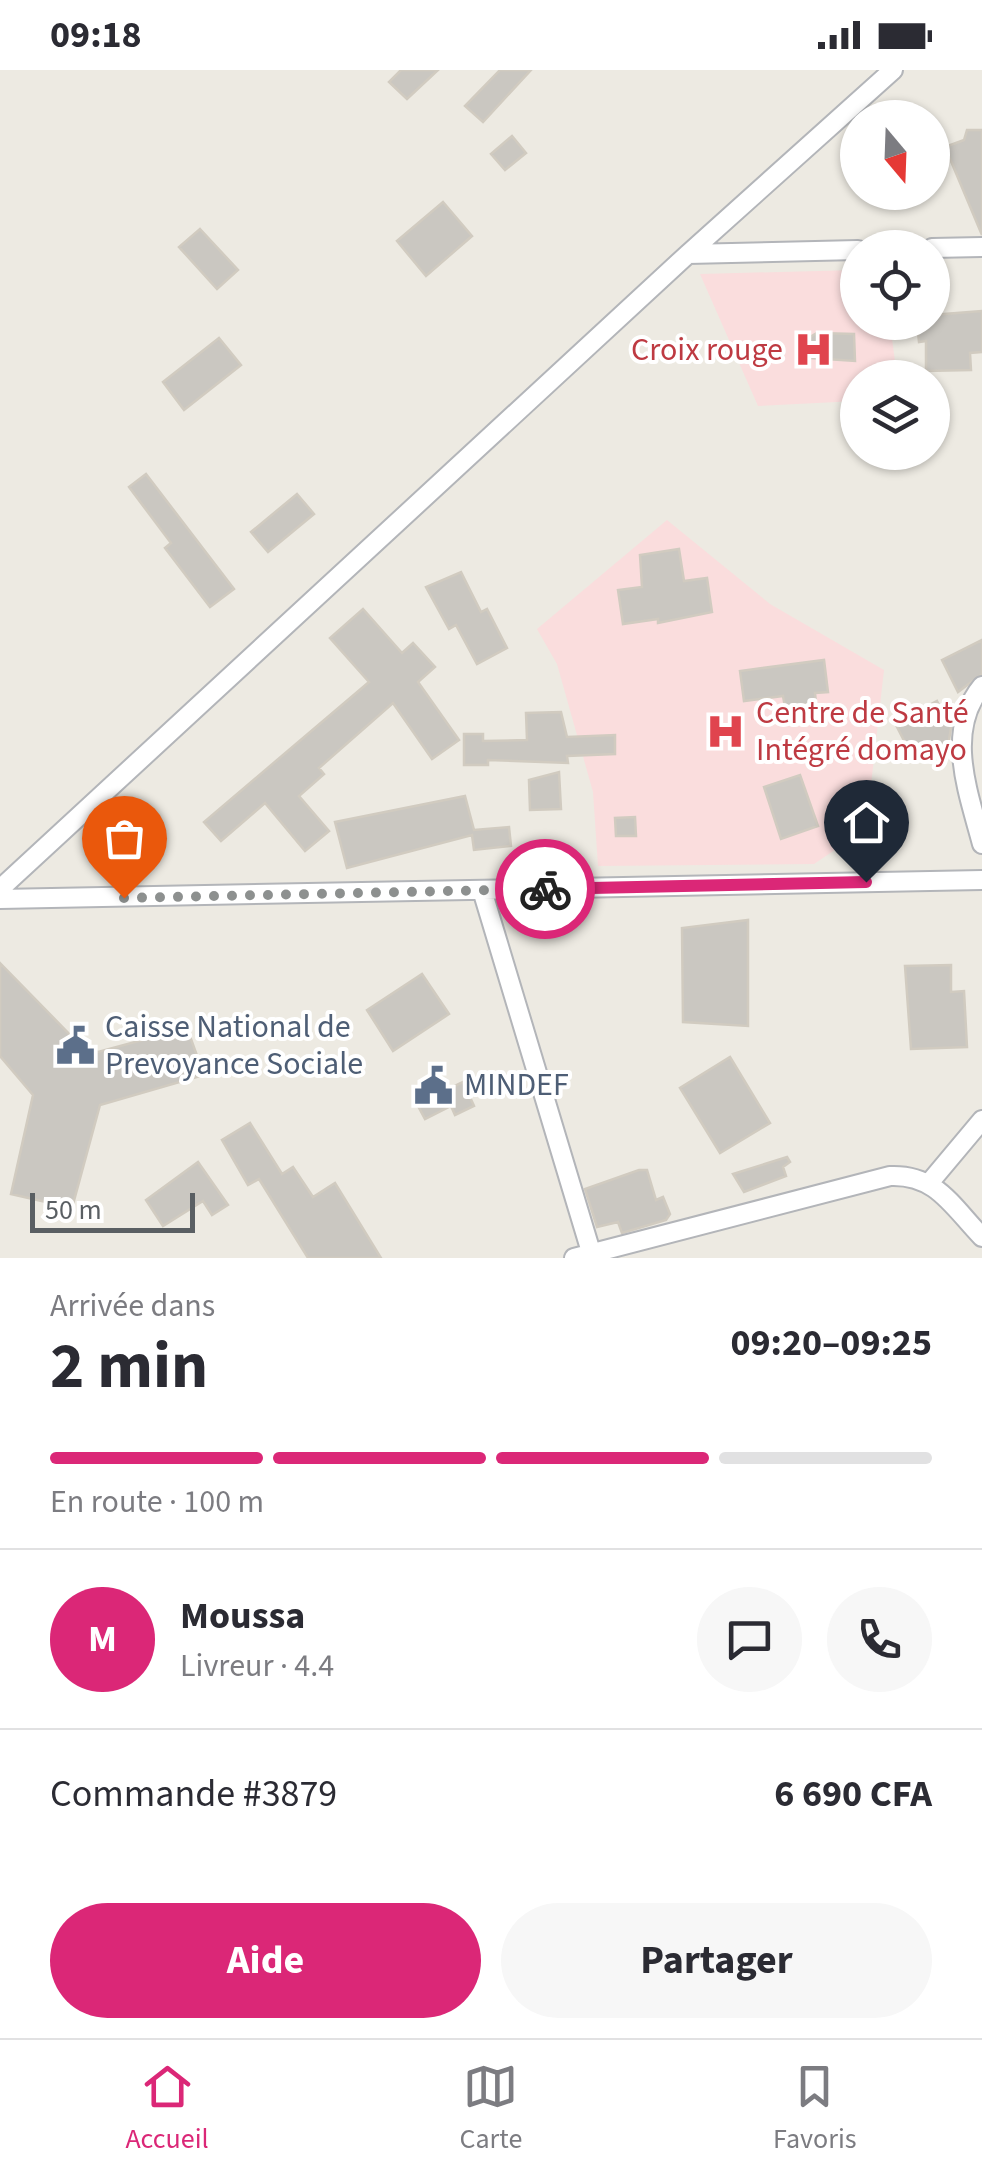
<!DOCTYPE html>
<html lang="fr">
<head>
<meta charset="utf-8">
<style>
	body { margin:0; font-family:"Source Sans 3",sans-serif; background:#f7f7f7; color:#2b2b33; height:100vh; display:flex; flex-direction:column; font-size:38px; white-space:nowrap }
	* { box-sizing:border-box; margin:0 }
	p { font-size:32px; color:#7c7c81 }
	.icon { flex:none; width:55px; height:55px; fill:none; stroke:currentColor; stroke-width:2; stroke-linecap:round; stroke-linejoin:round }
	.map { position:relative; height:1188px; overflow:hidden }
	.sheet { display:flex; flex-direction:column; background:#fff; flex:1 }
	.sheet>* { flex:none }
	.needle { width:65px; rotate:161deg }
	.controls { position:absolute; left:840px; top:30px; display:grid; gap:20px }
	.controls a { display:grid; place-items:center; width:110px; height:110px; border-radius:50%; background:#fff; box-shadow:0 2px 8px #0004; font-size:50px }
	.scale { position:absolute; left:30px; bottom:25px; width:165px; box-sizing:border-box; padding-left:10px; border:5px solid #5a5f63; border-top:0; font-size:28px; line-height:35px; white-space:nowrap; color:#5a5f63; -webkit-text-stroke:8px #fff; paint-order:stroke }
	.pin { position:absolute; display:grid; place-items:center; width:85px; height:85px; color:#fff; margin:-102px -42px; border-radius:50% 50% 50% 0; rotate:-45deg; box-shadow:0 0 10px #0007 }
	.pin .icon { rotate:45deg }
	.courier { position:absolute; display:grid; place-items:center; width:100px; height:100px; margin:-50px; border:8px solid #db2777; border-radius:50%; background:#fff; color:#222; box-shadow:0 2px 12px #0007 }
	.headline em { font-style:normal; font-weight:700 }
	.headline div { display:flex; flex-direction:column-reverse }
	.headline { display:flex; align-items:center; justify-content:space-between; height:170px; padding:0 50px }
	h1 { font-size:65px; font-weight:700; line-height:75px }
	.bar { display:grid; grid-template-columns:repeat(4,1fr); gap:15px 10px; align-content:center; height:120px; padding:0 50px }
	.bar i { height:12px; border-radius:8px; background:#e1e1e2 }
	.bar .active { background:#db2777 }
	.bar p { grid-column:span 4 }
	.line { display:flex; align-items:center; gap:25px; padding:0 50px; border-top:2px solid #e1e1e2 }
	.line div { flex:1 }
	.round { display:grid; place-items:center; flex:none; width:105px; height:105px; border-radius:52px; background:#f7f7f7 }
	.action { display:flex; gap:20px; margin-top:auto; padding:20px 50px }
	.action a { flex:1; height:115px; border-radius:60px; background:#db2777; color:#fff; font-size:40px; font-weight:700; line-height:115px; text-align:center }
	.action a+a { background:#f7f7f7; color:#2b2b33 }
	.status { display:flex; justify-content:space-between; align-items:center; height:70px; padding:0 50px; background:#fff; direction:ltr }
	.status svg { height:28px; fill:currentColor }
	.tabs { display:flex; justify-content:space-around; align-items:center; height:140px; border-top:2px solid #e1e1e2; background:#fff; font-size:28px; color:#7c7c81 }
	.tabs a { display:grid; justify-items:center; gap:5px }
	.tabs .active { color:#db2777 }
	.map>svg:first-child { display:block }
</style>
</head>
<body>
<div class="status"><b>09:18</b><svg viewBox="0 0 49 12"><path d="M0 12V9h3v3zM5 12V6h3v6zM10 12V3h3v9zM15 12V0h3v12zM26 1h20v11H26zM47 4h2v5h-2z"/></svg></div>
<div class="map">
<svg width="982" height="1188" viewBox="0 0 982 1188">
	<rect width="100%" height="100%" fill="#edeae2"/>
	<path fill="#fadddd" d="M 857,200 L 858,252 L 890,253 L 897,307 L 858,308 L 857,331 L 758,336 L 700,204 Z
		M 667,450 L 770,534 L 884,600 L 866,759 L 814,794 L 598,796 L 593,722 L 557,594 L 537,559 Z"/>
	<path fill="#cac7c1" stroke="#d1cbc0" stroke-width="2.5" d="M 401,0 L 438,0 L 407,29 L 389,12 Z
		M 500,0 L 531,0 L 483,52 L 465,36 Z
		M 967,60 L 982,60 L 982,165 L 945,77 L 964,70 Z
		M 512,66 L 526,83 L 505,100 L 491,84 Z
		M 443,132 L 472,166 L 426,206 L 397,171 Z
		M 200,159 L 238,200 L 217,219 L 179,177 Z
		M 982,241 L 982,282 L 970,283 L 971,300 L 926,301 L 926,271 L 919,272 L 917,252 L 932,252 L 932,245 Z
		M 817,263 L 854,264 L 855,291 L 811,288 L 810,267 Z
		M 219,268 L 241,295 L 184,340 L 163,312 Z
		M 146,404 L 234,519 L 210,537 L 165,478 L 171,473 L 129,417 Z
		M 297,424 L 314,444 L 268,482 L 251,462 Z
		M 679,479 L 684,511 L 707,508 L 712,542 L 658,553 L 658,549 L 623,554 L 618,520 L 642,517 L 640,485 Z
		M 461,502 L 481,542 L 487,539 L 507,578 L 477,594 L 456,555 L 449,559 L 426,517 Z
		M 363,539 L 402,583 L 413,573 L 435,597 L 418,612 L 459,670 L 432,689 L 393,633 L 319,698 L 324,704 L 299,726 L 329,761 L 305,781 L 265,733 L 221,771 L 204,752 L 369,612 L 330,568 Z
		M 982,570 L 982,604 L 958,622 L 942,590 Z
		M 824,590 L 828,622 L 815,623 L 816,633 L 785,637 L 783,626 L 744,631 L 740,601 Z
		M 937,631 L 951,658 L 948,676 L 915,692 L 895,653 Z
		M 561,642 L 567,667 L 615,665 L 615,684 L 567,686 L 568,693 L 488,690 L 488,695 L 464,695 L 464,664 L 483,664 L 483,671 L 527,670 L 526,643 Z
		M 559,702 L 561,739 L 530,740 L 529,710 Z
		M 800,705 L 818,756 L 781,769 L 764,717 Z
		M 465,726 L 474,760 L 509,757 L 511,776 L 474,780 L 472,765 L 347,798 L 335,752 Z
		M 635,747 L 636,766 L 616,766 L 615,748 Z
		M 748,850 L 748,956 L 683,952 L 682,858 Z
		M 0,893 L 81,976 L 98,982 L 187,958 L 204,1005 L 100,1035 L 72,1138 L 11,1124 L 33,1025 L 0,986 Z
		M 951,895 L 951,922 L 964,921 L 967,977 L 911,979 L 905,896 Z
		M 422,904 L 449,944 L 393,981 L 367,940 Z
		M 730,987 L 770,1053 L 720,1083 L 680,1018 Z
		M 463,1012 L 474,1036 L 455,1045 L 451,1036 L 425,1049 L 417,1034 Z
		M 250,1053 L 282,1104 L 293,1097 L 313,1127 L 335,1113 L 381,1188 L 308,1188 L 259,1109 L 248,1115 L 222,1070 Z
		M 787,1087 L 790,1092 L 783,1097 L 786,1106 L 744,1122 L 733,1104 Z
		M 198,1092 L 228,1135 L 212,1145 L 203,1131 L 163,1156 L 146,1130 Z
		M 639,1100 L 647,1100 L 656,1130 L 663,1127 L 670,1144 L 666,1150 L 622,1163 L 618,1152 L 597,1157 L 585,1119 Z"/>
	<g fill="none" stroke-linecap="round" stroke-linejoin="round">
		<defs>
			<path id="street" d="M 932,178 L 982,177
				M 688,184 L 858,180
				M 982,616 C 944,662 969,724 982,774
				M 0,819 L 688,184 L 893,0
				M 482,820 L 591,1182
				M 0,829 L 982,810
				M 930,1112 L 982,1050
				M 574,1188 L 890,1106 C 936,1104 952,1136 982,1167"/>
		</defs>
		<use href="#street" stroke="#b3b5b9" stroke-width="22"/>
		<use href="#street" stroke="#fff" stroke-width="18"/>
	</g>
	<g fill="none" stroke-linecap="round" stroke-linejoin="round">
		<path stroke="#8d908f" stroke-width="10" stroke-dasharray="0 18" d="M 124,828 L 545,819"/>
		<path stroke="#db2777" stroke-width="12" d="M 545,819 L 866,812"/>
	</g>
	<defs>
		<symbol id="hospital-bare" viewBox="-9 -9 18 18"><path d="M-5-5h3v3.5h4V-5h3V5h-3V1.5h-4V5h-3Z" fill="#e0444e" stroke="#fff" stroke-width="2.5" paint-order="stroke"/></symbol>
		<symbol id="civic-bare" viewBox="-9 -9 18 18"><path d="M-.6-6.5H3V-4.5H.6V-3L4-1V1h2V6H-6V1h2V-1L-.6-3ZM-1.2 2.5V6h2.4V2.5Z" fill="#5c6f8a" stroke="#fff" stroke-width="2.5" paint-order="stroke"/></symbol>
	</defs>
	<g fill-rule="evenodd">
		<use href="#hospital-bare" x="786" y="252" width="55" height="55"/>
		<use href="#hospital-bare" x="698" y="634" width="55" height="55"/>
		<use href="#civic-bare" x="48" y="948" width="55" height="55"/>
		<use href="#civic-bare" x="406" y="988" width="55" height="55"/>
	</g>
	<g text-anchor="middle" dominant-baseline="central" stroke-width="8" stroke-linejoin="round" paint-order="stroke">
		<g font-size="32" fill="#be3a42" stroke="#fff" text-anchor="end">
			<text x="783" y="280">Croix rouge</text>
			<text x="756" y="643" text-anchor="start">Centre de Santé<tspan x="756" dy="37">Intégré domayo</tspan></text>
		</g>
		<g font-size="32" fill="#4e5e75" stroke="#fff" text-anchor="start">
			<text x="105" y="957">Caisse National de<tspan x="105" dy="37">Prevoyance Sociale</tspan></text>
			<text x="464" y="1015">MINDEF</text>
		</g>
	</g>
</svg>
<div class="controls">
<a><svg class="needle" viewBox="-14 -14 28 28"><path d="M0-13l5 13h-10z" fill="#e53935"/><path d="M0 13l5-13h-10z" fill="#7c7c81"/></svg></a>
<a><svg class="icon" aria-label="locate" viewBox="0 0 24 24"><circle cx="12" cy="12" r="6"/><path d="M12 2v4M12 18v4M2 12h4M18 12h4"/></svg></a>
<a><svg class="icon" aria-label="layers" viewBox="0 0 24 24"><path d="M12 4l9 5-9 5-9-5zM3 14l9 5 9-5"/></svg></a>
</div>
<div class="scale">50 m</div>
<div class="pin" style="left:124px;top:828px;background:#ea580c"><svg class="icon" aria-label="bag" viewBox="0 0 24 24"><path d="M5 8h14l-1 12H6zM9 8a3 3 0 0 1 6 0"/></svg></div>
<div class="pin" style="left:866px;top:812px;background:#1f2937"><svg class="icon" aria-label="home" viewBox="0 0 24 24"><path d="M3 11l9-7 9 7M6 9v11h12V9"/></svg></div>
<div class="courier" style="left:545px;top:819px"><svg class="icon" aria-label="bike" viewBox="0 0 24 24"><circle cx="6" cy="16" r="4"/><circle cx="18" cy="16" r="4"/><path d="M6 16l4-8h5l3 8M10 8l3 8H6M13 5h3"/></svg></div>
</div>
<section class="sheet">
<div class="headline"><div><h1>2 min</h1><p>Arrivée dans</p></div><em>09:20–09:25</em></div>
<div class="bar"><i class="active"></i><i class="active"></i><i class="active"></i><i></i><p>En route · 100 m</p></div>
<div class="line" style="height:180px"><b class="round" style="background:#db2777;color:#fff">M</b><div><b>Moussa</b><p>Livreur · 4.4</p></div><a class="round"><svg class="icon" aria-label="chat" viewBox="0 0 24 24"><path d="M4 5h16v11H9l-5 4z"/></svg></a><a class="round"><svg class="icon" aria-label="phone" viewBox="0 0 24 24"><path d="M5 4h4l2 5-3 2q2 4 5 5l2-3 5 2v4C11 20 4 13 5 4z"/></svg></a></div>
<div class="line" style="height:130px"><div>Commande #3879</div><b>6 690 CFA</b></div>
<div class="action"><a>Aide</a><a>Partager</a></div>
</section>
<nav class="tabs">
<a class="active"><svg class="icon" aria-label="home" viewBox="0 0 24 24"><path d="M3 11l9-7 9 7M6 9v11h12V9"/></svg>Accueil</a>
<a><svg class="icon" aria-label="map" viewBox="0 0 24 24"><path d="M3 6l6-2 6 2 6-2v14l-6 2-6-2-6 2zM9 4v14M15 6v14"/></svg>Carte</a>
<a><svg class="icon" aria-label="saved" viewBox="0 0 24 24"><path d="M7 4h10v16l-5-4-5 4z"/></svg>Favoris</a>
</nav>
</body>
</html>
